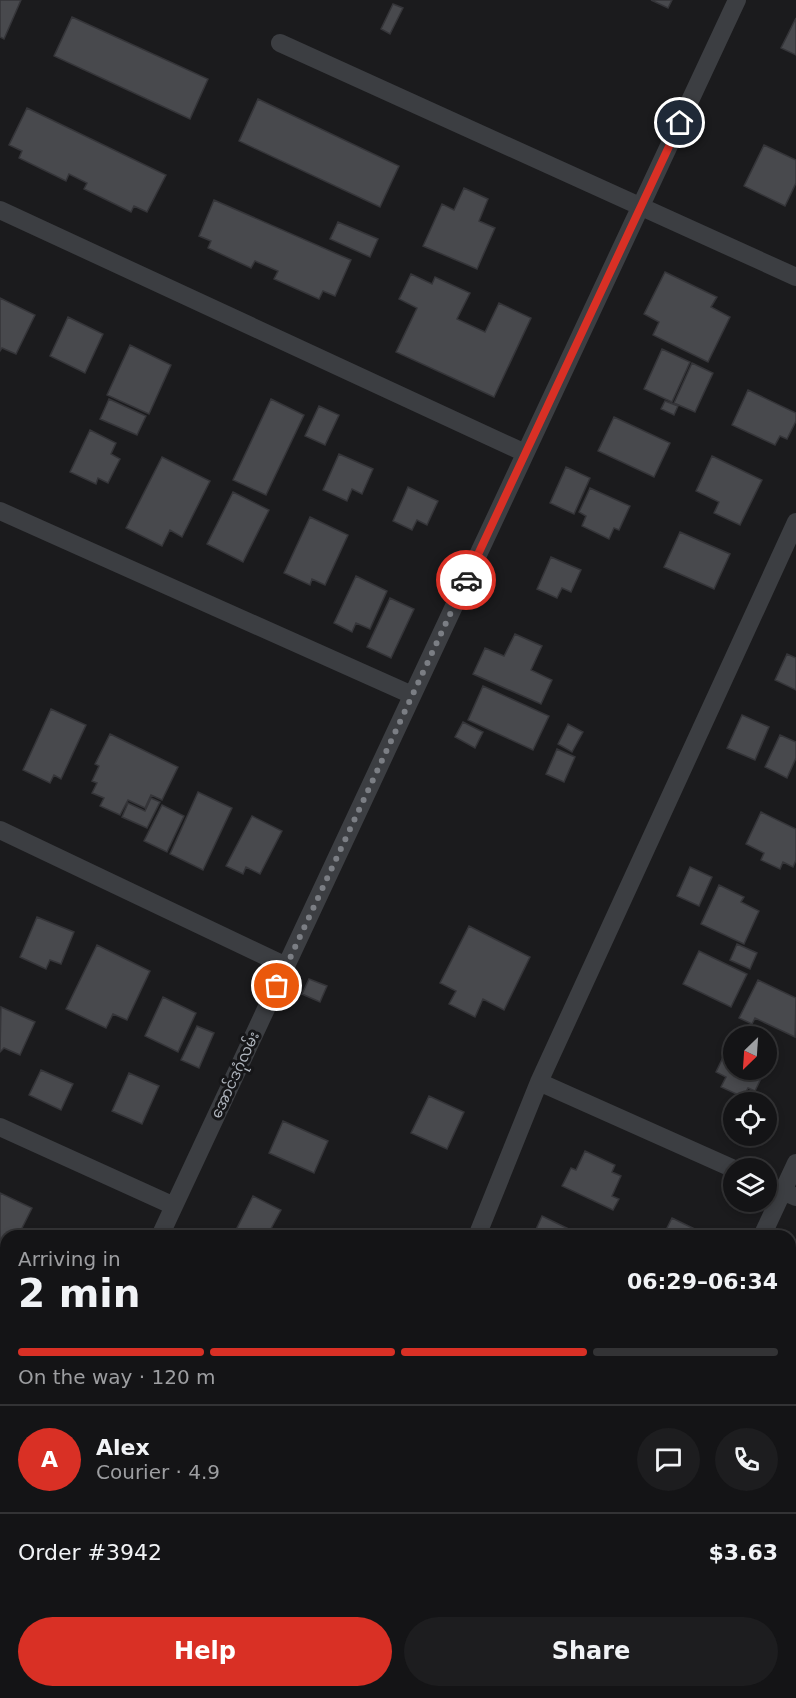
<!DOCTYPE html>
<html lang="en">
<head>
<meta charset="utf-8">
<style>
	body { margin:0; font-family:"DejaVu Sans","Noto Sans Myanmar",sans-serif; background:#1d1d1f; color:#f1f3f6; height:100vh; display:flex; flex-direction:column; font-size:22px; white-space:nowrap }
	* { box-sizing:border-box; margin:0 }
	p { font-size:20px; color:#9d9ea1 }
	.icon { flex:none; width:33px; height:33px; fill:none; stroke:currentColor; stroke-width:2; stroke-linecap:round; stroke-linejoin:round }
	.map { position:relative; flex:1; overflow:hidden }
	.details { position:absolute; left:0px; top:1230px; width:796px; height:468px; display:flex; flex-direction:column; background:#141416; border-radius:18px 18px 0 0; box-shadow:0 3px 9px #0003,0 0 0 2px #333335 }
	.details>* { flex:none }
	.needle { width:39px; rotate:205deg }
	.controls { position:absolute; left:723px; top:1026px; display:grid; gap:12px }
	.controls a { display:grid; place-items:center; width:54px; height:54px; border-radius:50%; background:#141416; box-shadow:0 3px 9px #0003,0 0 0 2px #333335; font-size:30px }
	.pin { position:absolute; display:grid; place-items:center; width:51px; height:51px; color:#fff; margin:-26px; border:3px solid #fff; border-radius:50%; box-shadow:0 2px 6px #0007 }
	.courier { position:absolute; display:grid; place-items:center; width:60px; height:60px; margin:-30px; border:4px solid #d93025; border-radius:50%; background:#fff; color:#222; box-shadow:0 2px 8px #0007 }
	.summary em { font-style:normal; font-weight:700 }
	.summary div { display:flex; flex-direction:column-reverse }
	.summary { display:flex; align-items:center; justify-content:space-between; height:102px; padding:0 18px }
	h1 { font-size:39px; font-weight:700; line-height:45px }
	.bar { display:grid; grid-template-columns:repeat(4,1fr); gap:9px 6px; align-content:center; height:72px; padding:0 18px }
	.bar i { height:8px; border-radius:4px; background:#333335 }
	.bar .active { background:#d93025 }
	.bar p { grid-column:span 4 }
	.line { display:flex; align-items:center; gap:15px; padding:0 18px; border-top:2px solid #333335 }
	.line div { flex:1 }
	.round { display:grid; place-items:center; flex:none; width:63px; height:63px; border-radius:32px; background:#1d1d1f }
	.cta { display:flex; gap:12px; margin-top:auto; padding:12px 18px }
	.cta a { flex:1; height:69px; border-radius:36px; background:#d93025; color:#fff; font-size:24px; font-weight:700; line-height:69px; text-align:center }
	.cta a+a { background:#1d1d1f; color:#f1f3f6 }
	.map>svg:first-child { display:block }
</style>
</head>
<body>
<div class="map">
<svg width="796" height="1698" viewBox="0 0 796 1698">
	<rect width="100%" height="100%" fill="#1b1b1d"/>
	<path fill="#48494d" stroke="#353539" stroke-width="1.5" d="M 0,0 L 21,0 L 4,39 L 0,37 Z
		M 651,0 L 672,0 L 668,8 Z
		M 393,4 L 403,8 L 390,34 L 381,29 Z
		M 72,17 L 208,79 L 190,119 L 54,56 Z
		M 796,18 L 796,55 L 781,48 Z
		M 258,99 L 399,166 L 380,207 L 239,141 Z
		M 27,108 L 166,175 L 147,212 L 134,206 L 131,212 L 84,189 L 87,183 L 69,174 L 66,181 L 19,158 L 22,151 L 9,145 Z
		M 764,145 L 796,160 L 796,183 L 785,206 L 744,186 Z
		M 464,188 L 488,199 L 479,221 L 495,228 L 477,269 L 423,246 L 442,204 L 454,210 Z
		M 214,200 L 351,260 L 335,296 L 323,291 L 319,299 L 274,279 L 278,271 L 255,261 L 251,268 L 208,248 L 211,241 L 199,236 Z
		M 338,222 L 378,239 L 370,257 L 330,239 Z
		M 665,272 L 717,297 L 711,307 L 730,317 L 708,362 L 653,335 L 659,322 L 644,314 Z
		M 411,274 L 432,284 L 435,277 L 470,293 L 457,319 L 485,332 L 499,303 L 531,318 L 494,397 L 396,352 L 417,308 L 399,299 Z
		M 0,298 L 35,315 L 16,354 L 2,348 L 0,351 Z
		M 68,317 L 103,334 L 85,373 L 50,356 Z
		M 130,345 L 171,365 L 149,414 L 107,395 Z
		M 662,349 L 690,362 L 672,402 L 644,389 Z
		M 692,363 L 713,373 L 695,412 L 674,403 Z
		M 748,390 L 796,413 L 796,421 L 787,439 L 780,436 L 775,445 L 732,425 Z
		M 109,399 L 146,416 L 137,435 L 100,419 Z
		M 271,399 L 304,415 L 266,495 L 233,480 Z
		M 665,401 L 678,406 L 674,415 L 661,409 Z
		M 319,406 L 339,415 L 325,445 L 305,436 Z
		M 614,417 L 670,443 L 654,477 L 598,451 Z
		M 90,430 L 116,443 L 111,454 L 120,459 L 108,483 L 98,478 L 96,484 L 70,472 Z
		M 339,454 L 373,469 L 362,494 L 352,489 L 347,501 L 323,490 Z
		M 712,456 L 762,480 L 740,525 L 714,513 L 719,502 L 696,491 Z
		M 162,457 L 210,481 L 182,537 L 170,530 L 162,546 L 126,528 Z
		M 566,467 L 590,478 L 574,514 L 550,503 Z
		M 408,487 L 438,501 L 427,525 L 417,520 L 412,530 L 393,521 Z
		M 590,488 L 630,506 L 619,530 L 614,528 L 609,539 L 582,526 L 586,516 L 579,512 Z
		M 233,492 L 269,510 L 243,562 L 207,544 Z
		M 310,517 L 348,535 L 325,585 L 312,579 L 310,585 L 284,573 Z
		M 680,532 L 730,554 L 714,589 L 664,567 Z
		M 551,557 L 581,570 L 571,592 L 562,588 L 557,598 L 537,589 Z
		M 356,576 L 387,591 L 370,629 L 356,623 L 352,632 L 334,623 Z
		M 390,598 L 414,609 L 391,658 L 367,647 Z
		M 515,634 L 542,646 L 531,670 L 552,680 L 541,704 L 473,674 L 485,648 L 504,656 Z
		M 787,654 L 796,658 L 796,690 L 775,680 Z
		M 483,686 L 549,716 L 533,750 L 468,720 Z
		M 51,709 L 86,725 L 61,779 L 54,775 L 50,783 L 23,770 Z
		M 742,715 L 769,727 L 755,760 L 727,748 Z
		M 463,722 L 483,732 L 475,748 L 455,737 Z
		M 568,724 L 583,732 L 572,752 L 558,744 Z
		M 110,734 L 178,767 L 162,800 L 151,795 L 145,808 L 128,800 L 120,815 L 100,806 L 104,798 L 92,793 L 97,783 L 92,781 L 99,766 L 95,764 Z
		M 780,735 L 796,742 L 796,758 L 787,778 L 765,767 Z
		M 557,749 L 575,757 L 564,782 L 546,774 Z
		M 198,792 L 232,808 L 203,870 L 170,854 Z
		M 151,798 L 160,802 L 147,828 L 122,817 L 128,803 L 145,811 Z
		M 162,805 L 184,816 L 167,852 L 144,841 Z
		M 761,812 L 796,829 L 796,860 L 793,867 L 783,862 L 780,869 L 761,860 L 764,853 L 746,844 Z
		M 252,816 L 282,831 L 260,874 L 246,867 L 243,874 L 226,866 Z
		M 690,867 L 712,877 L 699,906 L 677,896 Z
		M 719,885 L 744,897 L 741,902 L 759,911 L 744,944 L 701,924 Z
		M 37,917 L 74,932 L 61,964 L 50,960 L 46,969 L 20,957 Z
		M 469,926 L 530,957 L 504,1010 L 483,999 L 475,1017 L 449,1004 L 456,991 L 440,983 Z
		M 737,944 L 757,953 L 750,969 L 730,960 Z
		M 97,945 L 150,971 L 127,1020 L 113,1014 L 106,1028 L 66,1009 Z
		M 699,951 L 747,974 L 731,1007 L 683,984 Z
		M 309,979 L 327,986 L 320,1002 L 302,994 Z
		M 758,980 L 796,998 L 795,1037 L 755,1018 L 752,1024 L 739,1018 Z
		M 163,997 L 196,1013 L 178,1052 L 145,1036 Z
		M 1,1007 L 35,1022 L 20,1055 L 4,1048 L 0,1052 Z
		M 197,1026 L 214,1033 L 199,1068 L 181,1060 Z
		M 727,1049 L 734,1053 L 734,1070 L 765,1070 L 755,1091 L 748,1088 L 743,1097 L 721,1087 L 726,1077 L 716,1072 Z
		M 41,1070 L 73,1084 L 61,1110 L 29,1095 Z
		M 129,1073 L 159,1086 L 142,1124 L 112,1111 Z
		M 429,1096 L 464,1112 L 447,1149 L 411,1133 Z
		M 283,1121 L 328,1141 L 314,1173 L 269,1153 Z
		M 585,1151 L 615,1165 L 612,1172 L 621,1176 L 612,1196 L 619,1199 L 613,1210 L 562,1186 L 571,1168 L 576,1170 Z
		M 0,1193 L 32,1208 L 18,1236 L 6,1236 L 6,1250 L 0,1247 Z
		M 253,1196 L 281,1210 L 267,1236 L 252,1236 L 237,1228 Z
		M 542,1216 L 583,1236 L 533,1236 Z
		M 672,1218 L 709,1236 L 663,1236 Z
		M 793,1314 L 796,1316 L 796,1328 L 790,1326 Z
		M 6,1367 L 6,1388 L 0,1385 L 0,1379 Z
		M 0,1490 L 6,1492 L 0,1506 Z
		M 790,1586 L 796,1588 L 796,1642 L 790,1640 Z
		M 790,1685 L 796,1688 L 796,1698 L 752,1698 L 755,1692 L 790,1692 Z
		M 27,1692 L 76,1692 L 73,1698 L 32,1698 L 33,1695 Z
		M 635,1693 L 646,1698 L 632,1698 Z"/>
	<g fill="none" stroke-linecap="round" stroke-linejoin="round">
		<path stroke="#3c3e42" stroke-width="18" d="M 280,43 L 796,277
			M 0,210 L 525,453
			M 0,511 L 412,695
			M 0,830 L 286,966
			M 539,1082 L 734,1169
			M 0,1127 L 174,1206
			M 766,1184 L 796,1197
			M 160,1236 L 737,0
			M 477,1236 L 539,1082 L 796,522
			M 762,1236 L 796,1163
			M 0,1440 L 6,1443
			M 0,1579 L 6,1566
			M 247,1698 L 250,1692
			M 548,1698 L 551,1692"/>
	</g>
	<g fill="none" stroke-linecap="round" stroke-linejoin="round">
		<path stroke="#7b7e84" stroke-width="6" stroke-dasharray="0 10.8" d="M 277,986 L 466,580"/>
		<path stroke="#d93025" stroke-width="8" d="M 466,580 L 680,123"/>
	</g>
	<g text-anchor="middle" dominant-baseline="central" stroke-width="6" stroke-linejoin="round" paint-order="stroke">
		<g font-size="15" fill="#aeb4bc" stroke="#161618">
			<text transform="translate(235 1075) rotate(-65)">အောင်ဒဂုံလမ်း</text>
		</g>
	</g>
</svg>
<div class="controls">
<a><svg class="needle" viewBox="-14 -14 28 28"><path d="M0-13l5 13h-10z" fill="#e53935"/><path d="M0 13l5-13h-10z" fill="#9d9ea1"/></svg></a>
<a><svg class="icon" aria-label="locate" viewBox="0 0 24 24"><circle cx="12" cy="12" r="6"/><path d="M12 2v4M12 18v4M2 12h4M18 12h4"/></svg></a>
<a><svg class="icon" aria-label="layers" viewBox="0 0 24 24"><path d="M12 4l9 5-9 5-9-5zM3 14l9 5 9-5"/></svg></a>
</div>
<div class="pin" style="left:277px;top:986px;background:#ea580c"><svg class="icon" aria-label="bag" viewBox="0 0 24 24"><path d="M5 8h14l-1 12H6zM9 8a3 3 0 0 1 6 0"/></svg></div>
<div class="pin" style="left:680px;top:123px;background:#1f2937"><svg class="icon" aria-label="home" viewBox="0 0 24 24"><path d="M3 11l9-7 9 7M6 9v11h12V9"/></svg></div>
<div class="courier" style="left:466px;top:580px"><svg class="icon" aria-label="car" viewBox="0 0 24 24"><path d="M5 17H2v-5l4-1 3-4h7l3 4 3 1v5h-3M9 17h6M6 11h13"/><circle cx="7" cy="17" r="2"/><circle cx="17" cy="17" r="2"/></svg></div>
<section class="details">
<div class="summary"><div><h1>2 min</h1><p>Arriving in</p></div><em>06:29–06:34</em></div>
<div class="bar"><i class="active"></i><i class="active"></i><i class="active"></i><i></i><p>On the way · 120 m</p></div>
<div class="line" style="height:108px"><b class="round" style="background:#d93025;color:#fff">A</b><div><b>Alex</b><p>Courier · 4.9</p></div><a class="round"><svg class="icon" aria-label="chat" viewBox="0 0 24 24"><path d="M4 5h16v11H9l-5 4z"/></svg></a><a class="round"><svg class="icon" aria-label="phone" viewBox="0 0 24 24"><path d="M5 4h4l2 5-3 2q2 4 5 5l2-3 5 2v4C11 20 4 13 5 4z"/></svg></a></div>
<div class="line" style="height:78px"><div>Order #3942</div><b>$3.63</b></div>
<div class="cta"><a>Help</a><a>Share</a></div>
</section>
</div>
</body>
</html>
